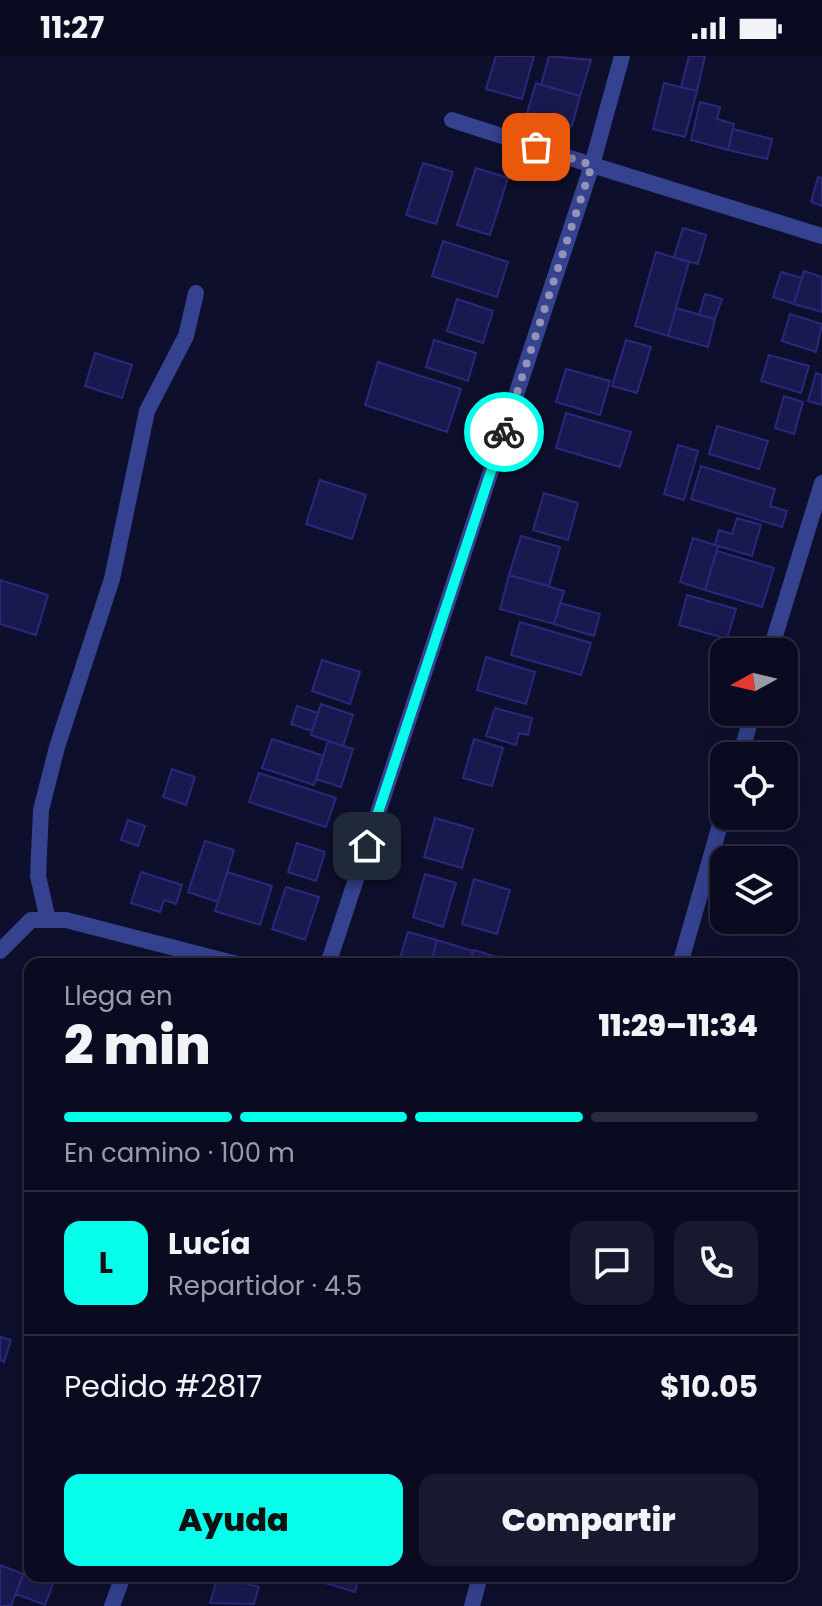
<!DOCTYPE html>
<html lang="es">
<head>
<meta charset="utf-8">
<style>
	body { margin:0; font-family:Poppins,sans-serif; background:#18192e; color:#f1f3f6; height:100vh; display:flex; flex-direction:column; font-size:30px; white-space:nowrap }
	* { box-sizing:border-box; margin:0 }
	p { font-size:26px; color:#999ba5 }
	.icon { flex:none; width:44px; height:44px; fill:none; stroke:currentColor; stroke-width:2; stroke-linecap:round; stroke-linejoin:round }
	.map { position:relative; flex:1; overflow:hidden }
	.sheet { position:absolute; left:24px; top:902px; width:774px; height:624px; display:flex; flex-direction:column; background:#0a0b21; border-radius:16px; box-shadow:0 4px 20px #0003,0 0 0 2px #2a2b3f }
	.sheet>* { flex:none }
	.needle { width:52px; rotate:262deg }
	.controls { position:absolute; left:710px; top:582px; display:grid; gap:16px }
	.controls a { display:grid; place-items:center; width:88px; height:88px; border-radius:16px; background:#0a0b21; box-shadow:0 4px 20px #0003,0 0 0 2px #2a2b3f; font-size:40px }
	.pin { position:absolute; display:grid; place-items:center; width:68px; height:68px; color:#fff; margin:-34px; border-radius:16px; box-shadow:0 4px 12px #0006 }
	.courier { position:absolute; display:grid; place-items:center; width:80px; height:80px; margin:-40px; border:6px solid #06ffeb; border-radius:50%; background:#fff; color:#222; box-shadow:0 2px 10px #0007 }
	.summary em { font-style:normal; font-weight:800 }
	.summary div { display:flex; flex-direction:column-reverse }
	.summary { display:flex; align-items:center; justify-content:space-between; height:136px; padding:0 40px }
	h1 { font-size:52px; font-weight:800; line-height:60px }
	.bar { display:grid; grid-template-columns:repeat(4,1fr); gap:12px 8px; align-content:center; height:96px; padding:0 40px }
	.bar i { height:10px; border-radius:6px; background:#2a2b3f }
	.bar .active { background:#06ffeb }
	.bar p { grid-column:span 4 }
	.line { display:flex; align-items:center; gap:20px; padding:0 40px; border-top:2px solid #2a2b3f }
	.line div { flex:1 }
	.round { display:grid; place-items:center; flex:none; width:84px; height:84px; border-radius:16px; background:#18192e }
	.cta { display:flex; gap:16px; margin-top:auto; padding:16px 40px }
	.cta a { flex:1; height:92px; border-radius:16px; background:#06ffeb; color:#111; font-size:32px; font-weight:800; line-height:92px; text-align:center }
	.cta a+a { background:#18192e; color:#f1f3f6 }
	.status { display:flex; justify-content:space-between; align-items:center; height:56px; padding:0 40px; background:#0a0b21; direction:ltr }
	.status svg { height:22px; fill:currentColor }
	.map>svg:first-child { display:block }
</style>
</head>
<body>
<div class="status"><b>11:27</b><svg viewBox="0 0 49 12"><path d="M0 12V9h3v3zM5 12V6h3v6zM10 12V3h3v9zM15 12V0h3v12zM26 1h20v11H26zM47 4h2v5h-2z"/></svg></div>
<div class="map">
<svg width="822" height="1550" viewBox="0 0 822 1550">
	<rect width="100%" height="100%" fill="#0e0f2c"/>
	<path fill="#1a194f" stroke="#2a287d" stroke-width="2" d="M 496,0 L 534,0 L 522,43 L 486,33 Z
		M 549,0 L 591,4 L 580,40 L 541,29 Z
		M 689,0 L 705,0 L 697,35 L 681,31 Z
		M 536,27 L 580,40 L 572,70 L 527,57 Z
		M 664,27 L 697,35 L 685,81 L 653,73 Z
		M 700,46 L 720,51 L 717,63 L 734,68 L 728,94 L 691,84 Z
		M 733,73 L 772,83 L 767,103 L 728,94 Z
		M 423,107 L 453,116 L 436,168 L 406,159 Z
		M 476,112 L 508,122 L 490,179 L 457,169 Z
		M 818,121 L 822,122 L 822,150 L 811,146 Z
		M 683,172 L 706,179 L 698,208 L 674,201 Z
		M 443,185 L 508,206 L 497,241 L 432,220 Z
		M 656,196 L 689,206 L 668,280 L 635,270 Z
		M 804,215 L 822,221 L 822,256 L 794,248 Z
		M 781,216 L 802,222 L 794,248 L 773,241 Z
		M 705,238 L 722,243 L 715,263 L 699,259 Z
		M 457,243 L 493,255 L 483,287 L 447,275 Z
		M 676,252 L 715,263 L 708,291 L 668,280 Z
		M 790,258 L 822,268 L 816,296 L 782,285 Z
		M 434,284 L 476,297 L 468,325 L 426,311 Z
		M 626,284 L 651,291 L 637,337 L 612,330 Z
		M 95,297 L 132,309 L 122,342 L 85,330 Z
		M 769,299 L 809,310 L 801,337 L 761,325 Z
		M 378,306 L 461,333 L 447,376 L 365,349 Z
		M 566,313 L 610,325 L 600,359 L 556,346 Z
		M 816,317 L 822,319 L 822,349 L 808,345 Z
		M 784,340 L 803,346 L 794,378 L 775,372 Z
		M 566,357 L 631,376 L 620,411 L 556,392 Z
		M 717,370 L 768,385 L 759,413 L 709,398 Z
		M 678,389 L 698,395 L 684,444 L 664,438 Z
		M 701,410 L 775,433 L 770,450 L 787,455 L 782,471 L 691,443 Z
		M 320,424 L 366,439 L 352,483 L 306,468 Z
		M 544,437 L 578,447 L 568,484 L 533,474 Z
		M 737,462 L 761,469 L 752,500 L 715,489 L 719,474 L 732,478 Z
		M 521,480 L 560,491 L 549,530 L 509,519 Z
		M 693,482 L 718,490 L 705,534 L 680,526 Z
		M 717,495 L 774,512 L 762,551 L 705,534 Z
		M 509,519 L 564,535 L 554,568 L 500,553 Z
		M 0,524 L 48,539 L 36,579 L 0,568 Z
		M 687,539 L 736,553 L 727,583 L 679,569 Z
		M 560,547 L 600,558 L 594,580 L 554,568 Z
		M 520,566 L 591,587 L 581,619 L 511,599 Z
		M 486,601 L 535,616 L 526,648 L 477,634 Z
		M 322,604 L 360,616 L 350,648 L 312,635 Z
		M 321,648 L 353,659 L 343,690 L 311,679 Z
		M 297,650 L 318,657 L 312,675 L 291,668 Z
		M 495,652 L 532,662 L 528,679 L 519,677 L 516,689 L 486,680 Z
		M 272,683 L 324,700 L 314,729 L 262,712 Z
		M 474,683 L 503,692 L 492,730 L 463,722 Z
		M 328,685 L 353,693 L 341,731 L 316,723 Z
		M 172,713 L 195,721 L 186,749 L 163,741 Z
		M 259,717 L 336,742 L 326,771 L 249,746 Z
		M 435,762 L 473,773 L 462,812 L 424,801 Z
		M 128,764 L 145,770 L 138,790 L 121,784 Z
		M 205,785 L 234,794 L 218,846 L 188,836 Z
		M 297,787 L 325,796 L 316,825 L 288,816 Z
		M 141,816 L 182,829 L 176,848 L 164,844 L 160,856 L 131,847 Z
		M 227,816 L 272,830 L 260,869 L 215,855 Z
		M 425,818 L 456,827 L 443,871 L 413,861 Z
		M 474,823 L 510,834 L 497,878 L 462,868 Z
		M 286,831 L 319,841 L 305,884 L 272,873 Z
		M 408,876 L 437,884 L 431,908 L 399,905 Z
		M 437,884 L 473,895 L 469,908 L 431,908 Z
		M 474,894 L 510,905 L 509,908 L 469,908 Z
		M 0,1281 L 11,1284 L 4,1306 L 0,1304 Z
		M 30,1502 L 30,1520 L 56,1520 L 45,1549 L 16,1538 Z
		M 0,1509 L 23,1518 L 11,1550 L 0,1550 Z
		M 218,1520 L 259,1531 L 254,1548 L 210,1547 Z
		M 321,1520 L 359,1520 L 355,1536 L 319,1525 Z"/>
	<g fill="none" stroke-linecap="round" stroke-linejoin="round">
		<path stroke="#35428f" stroke-width="16" d="M 622,0 L 592,109 L 822,180
			M 770,596 L 822,427
			M 740,700 L 753,656
			M 48,864 L 38,820 L 41,754 L 57,691 L 112,523 L 147,355 L 186,280 L 196,237
			M 0,895 L 31,864 L 66,864 L 237,908
			M 328,908 L 592,109 L 452,64
			M 680,908 L 724,755
			M 112,1550 L 123,1520
			M 472,1550 L 480,1520"/>
	</g>
	<g fill="none" stroke-linecap="round" stroke-linejoin="round">
		<path stroke="#9394b5" stroke-width="8" stroke-dasharray="0 14.4" d="M 504,376 L 592,109 L 536,91"/>
		<path stroke="#06ffeb" stroke-width="10" d="M 367,790 L 504,376"/>
	</g>
</svg>
<div class="controls">
<a><svg class="needle" viewBox="-14 -14 28 28"><path d="M0-13l5 13h-10z" fill="#e53935"/><path d="M0 13l5-13h-10z" fill="#999ba5"/></svg></a>
<a><svg class="icon" aria-label="locate" viewBox="0 0 24 24"><circle cx="12" cy="12" r="6"/><path d="M12 2v4M12 18v4M2 12h4M18 12h4"/></svg></a>
<a><svg class="icon" aria-label="layers" viewBox="0 0 24 24"><path d="M12 4l9 5-9 5-9-5zM3 14l9 5 9-5"/></svg></a>
</div>
<div class="pin" style="left:536px;top:91px;background:#ea580c"><svg class="icon" aria-label="bag" viewBox="0 0 24 24"><path d="M5 8h14l-1 12H6zM9 8a3 3 0 0 1 6 0"/></svg></div>
<div class="pin" style="left:367px;top:790px;background:#1f2937"><svg class="icon" aria-label="home" viewBox="0 0 24 24"><path d="M3 11l9-7 9 7M6 9v11h12V9"/></svg></div>
<div class="courier" style="left:504px;top:376px"><svg class="icon" aria-label="bike" viewBox="0 0 24 24"><circle cx="6" cy="16" r="4"/><circle cx="18" cy="16" r="4"/><path d="M6 16l4-8h5l3 8M10 8l3 8H6M13 5h3"/></svg></div>
<section class="sheet">
<div class="summary"><div><h1>2 min</h1><p>Llega en</p></div><em>11:29–11:34</em></div>
<div class="bar"><i class="active"></i><i class="active"></i><i class="active"></i><i></i><p>En camino · 100 m</p></div>
<div class="line" style="height:144px"><b class="round" style="background:#06ffeb;color:#111">L</b><div><b>Lucía</b><p>Repartidor · 4.5</p></div><a class="round"><svg class="icon" aria-label="chat" viewBox="0 0 24 24"><path d="M4 5h16v11H9l-5 4z"/></svg></a><a class="round"><svg class="icon" aria-label="phone" viewBox="0 0 24 24"><path d="M5 4h4l2 5-3 2q2 4 5 5l2-3 5 2v4C11 20 4 13 5 4z"/></svg></a></div>
<div class="line" style="height:104px"><div>Pedido #2817</div><b>$10.05</b></div>
<div class="cta"><a>Ayuda</a><a>Compartir</a></div>
</section>
</div>
</body>
</html>
